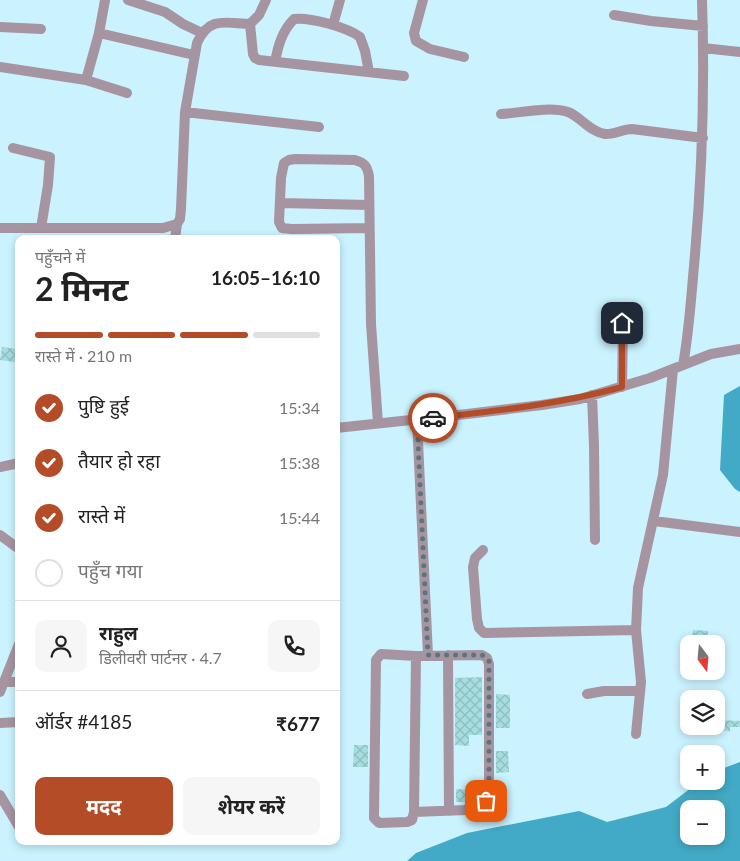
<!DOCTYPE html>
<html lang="hi">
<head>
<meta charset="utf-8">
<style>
	body { margin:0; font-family:Lato,"Noto Sans Devanagari",sans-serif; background:#f6f6f6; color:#222; height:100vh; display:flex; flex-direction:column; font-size:19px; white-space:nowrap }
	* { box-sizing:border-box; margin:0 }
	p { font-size:16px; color:#767676 }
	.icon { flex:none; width:28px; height:28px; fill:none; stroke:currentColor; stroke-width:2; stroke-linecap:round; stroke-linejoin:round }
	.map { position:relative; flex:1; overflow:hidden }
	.panel { position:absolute; left:15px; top:235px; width:325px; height:610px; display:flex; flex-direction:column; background:#fff; border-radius:10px; box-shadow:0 2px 8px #0003 }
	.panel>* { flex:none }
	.needle { width:32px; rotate:164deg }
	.fabs { position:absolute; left:680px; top:635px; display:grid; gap:10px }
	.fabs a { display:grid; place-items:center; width:45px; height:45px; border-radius:10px; background:#fff; box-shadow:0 2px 8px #0003; font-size:25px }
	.pin { position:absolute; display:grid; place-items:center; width:42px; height:42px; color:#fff; margin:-21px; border-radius:10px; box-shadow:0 2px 8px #0006 }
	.courier { position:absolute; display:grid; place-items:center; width:50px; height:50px; margin:-25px; border:4px solid #b34c27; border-radius:50%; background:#fff; color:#222; box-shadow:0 1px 6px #0007 }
	.headline em { font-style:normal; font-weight:700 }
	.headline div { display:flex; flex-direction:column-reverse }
	.headline { display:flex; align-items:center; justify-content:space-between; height:85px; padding:0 20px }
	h1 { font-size:32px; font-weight:700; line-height:38px }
	.bar { display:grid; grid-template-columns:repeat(4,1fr); gap:8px 5px; align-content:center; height:60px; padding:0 20px }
	.bar i { height:6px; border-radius:4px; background:#e0e0e0 }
	.bar .current { background:#b34c27 }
	.bar p { grid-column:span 4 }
	.line { display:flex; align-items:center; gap:12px; padding:0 20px; border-top:1px solid #e0e0e0 }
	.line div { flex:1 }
	.round { display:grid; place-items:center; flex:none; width:52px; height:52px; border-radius:10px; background:#f6f6f6 }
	ol { padding:0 20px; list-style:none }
	li { display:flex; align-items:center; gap:15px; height:55px }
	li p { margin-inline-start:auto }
	li .icon { padding:5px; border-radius:50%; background:#b34c27; color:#fff; stroke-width:4 }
	li:last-child { color:#767676 }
	li i { width:28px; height:28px; border:2px solid #e0e0e0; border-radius:50% }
	.action { display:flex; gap:10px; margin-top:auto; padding:10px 20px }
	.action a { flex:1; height:58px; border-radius:10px; background:#b34c27; color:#fff; font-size:20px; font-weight:700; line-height:58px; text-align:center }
	.action a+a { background:#f6f6f6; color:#222 }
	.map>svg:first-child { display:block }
</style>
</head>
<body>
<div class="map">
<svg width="740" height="861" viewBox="0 0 740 861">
	<defs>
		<pattern id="building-cross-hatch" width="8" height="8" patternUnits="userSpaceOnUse" patternTransform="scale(1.25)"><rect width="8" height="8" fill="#a6dddf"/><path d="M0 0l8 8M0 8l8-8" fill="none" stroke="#8ebec0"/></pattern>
	</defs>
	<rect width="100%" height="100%" fill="#caf2ff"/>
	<path fill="#42aac6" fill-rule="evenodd" d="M 740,386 L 740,492 L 735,489 L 720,470 L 724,395 Z
		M 740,762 L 740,861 L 407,861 L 416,853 L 467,833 L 579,811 L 607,822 L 666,807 L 700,781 L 716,781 L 716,771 ZM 689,809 L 716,809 L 716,836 L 689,836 Z"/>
	<path fill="url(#building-cross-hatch)" d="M 2,347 L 16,349 L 15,362 L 0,360 Z
		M 693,630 L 708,631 L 707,644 L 692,644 Z
		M 482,677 L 482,735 L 469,735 L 469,746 L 455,745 L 455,678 Z
		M 496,694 L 510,695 L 510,728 L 496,728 Z
		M 716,720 L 740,721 L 740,727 L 730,727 L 730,731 L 716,730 Z
		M 354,745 L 368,745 L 368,767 L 353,767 Z
		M 496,751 L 508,751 L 509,772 L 496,773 Z
		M 456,789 L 470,790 L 470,792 L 482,792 L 482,795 L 471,797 L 465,802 L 456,802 Z"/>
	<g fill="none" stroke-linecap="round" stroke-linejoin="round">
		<path stroke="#a695a0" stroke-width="10" d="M 128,0 L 165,12 L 183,24 L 202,33
			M 423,0 L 414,33 L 416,41 L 430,49 L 464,57
			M 614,15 L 651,21 L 703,26
			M 250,24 L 253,54 L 255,58 L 259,60 L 404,76
			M 333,25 L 340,0
			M 0,27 L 41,29
			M 99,33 L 194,55
			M 703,48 L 740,52
			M 275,62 C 278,46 282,31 294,19 C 309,17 347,27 360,37 L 365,51 L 369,72
			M 0,67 L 86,80 L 127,93
			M 86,80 L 99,33 L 105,0
			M 185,112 L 319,127
			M 501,114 C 520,113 549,106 568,112 C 581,117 590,132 605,134 C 614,135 623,129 632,129 L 703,138
			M 13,148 L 50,157 L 48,185 L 41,228
			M 280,203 L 369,205
			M 0,228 L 163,228 L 177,224 L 180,219 L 181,209 L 185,112 L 197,43 C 209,16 225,23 250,24 L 259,15 L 266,0
			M 369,228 L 292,229 L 282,228 L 279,222 L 281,178 L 284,163 L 289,160 L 295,159 L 355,160 C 365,163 367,166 369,176 L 371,324 L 378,423
			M 175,239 L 177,224
			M 683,365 C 689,332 691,299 694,266 C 702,178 705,89 702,0
			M 622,387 L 623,323
			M 592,395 L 594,446 L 595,540
			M 417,420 L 428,655
			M 336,428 L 467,414 L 542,405 L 580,399 L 650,378 L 711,354 L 740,349
			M 0,467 L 19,463
			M 654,521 L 740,532
			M 0,535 L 19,549
			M 483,550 L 475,558 L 473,567 L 477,619 L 479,628 L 484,633 L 636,630
			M 448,655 L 449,811
			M 4,682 L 19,682
			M 0,692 L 19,644
			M 587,694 L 604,691 L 640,691
			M 0,723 L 19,722
			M 636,734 L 641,682 L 636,630 L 638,588 L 663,475 L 673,369
			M 0,795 L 19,827
			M 414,812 L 412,820 L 407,822 L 379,823 L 374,818 L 376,660 L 381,654 L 416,656 L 482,655 L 487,658 L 489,664 L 489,797 L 486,801 L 473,804 L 466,810 L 414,812 L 416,656"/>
	</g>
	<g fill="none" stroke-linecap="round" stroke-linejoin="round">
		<path stroke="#5a757e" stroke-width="5" stroke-dasharray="0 9" d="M 433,418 L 417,420 L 428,655 L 482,655 L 487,658 L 489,661 L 489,797 L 486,801"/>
		<path stroke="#b34c27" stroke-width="6" d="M 433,418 C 497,411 560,404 622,387 L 622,323"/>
	</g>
</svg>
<div class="fabs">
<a><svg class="needle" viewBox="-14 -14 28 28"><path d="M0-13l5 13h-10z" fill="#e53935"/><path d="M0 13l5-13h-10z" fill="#767676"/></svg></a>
<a><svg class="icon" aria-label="layers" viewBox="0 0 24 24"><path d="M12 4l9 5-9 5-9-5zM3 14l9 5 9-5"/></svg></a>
<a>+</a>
<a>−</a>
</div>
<div class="pin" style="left:486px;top:801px;background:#ea580c"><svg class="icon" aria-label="bag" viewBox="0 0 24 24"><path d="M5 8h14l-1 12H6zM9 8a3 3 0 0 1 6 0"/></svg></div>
<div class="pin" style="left:622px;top:323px;background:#1f2937"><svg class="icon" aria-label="home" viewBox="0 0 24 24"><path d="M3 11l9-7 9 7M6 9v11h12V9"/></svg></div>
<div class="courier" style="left:433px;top:418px"><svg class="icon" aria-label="car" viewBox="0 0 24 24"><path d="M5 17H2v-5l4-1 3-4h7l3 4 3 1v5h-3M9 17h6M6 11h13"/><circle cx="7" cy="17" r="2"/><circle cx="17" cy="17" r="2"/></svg></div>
<section class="panel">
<div class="headline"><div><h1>2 मिनट</h1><p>पहुँचने में</p></div><em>16:05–16:10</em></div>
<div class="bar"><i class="current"></i><i class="current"></i><i class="current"></i><i></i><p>रास्ते में · 210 m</p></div>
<ol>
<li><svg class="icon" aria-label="check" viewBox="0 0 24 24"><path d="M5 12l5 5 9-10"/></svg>पुष्टि हुई<p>15:34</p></li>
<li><svg class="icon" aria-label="check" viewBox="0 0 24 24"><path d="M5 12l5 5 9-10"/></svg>तैयार हो रहा<p>15:38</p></li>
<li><svg class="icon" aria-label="check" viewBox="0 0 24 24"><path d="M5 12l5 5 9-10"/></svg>रास्ते में<p>15:44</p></li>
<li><i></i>पहुँच गया</li>
</ol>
<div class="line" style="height:90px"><a class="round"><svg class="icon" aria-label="person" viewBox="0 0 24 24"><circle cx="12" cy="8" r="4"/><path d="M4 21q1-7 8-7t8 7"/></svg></a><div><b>राहुल</b><p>डिलीवरी पार्टनर · 4.7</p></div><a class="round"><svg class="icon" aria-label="phone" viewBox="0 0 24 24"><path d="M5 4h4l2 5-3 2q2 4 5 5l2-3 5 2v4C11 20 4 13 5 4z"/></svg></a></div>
<div class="line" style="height:65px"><div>ऑर्डर #4185</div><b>₹677</b></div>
<div class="action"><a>मदद</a><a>शेयर करें</a></div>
</section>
</div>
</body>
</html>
